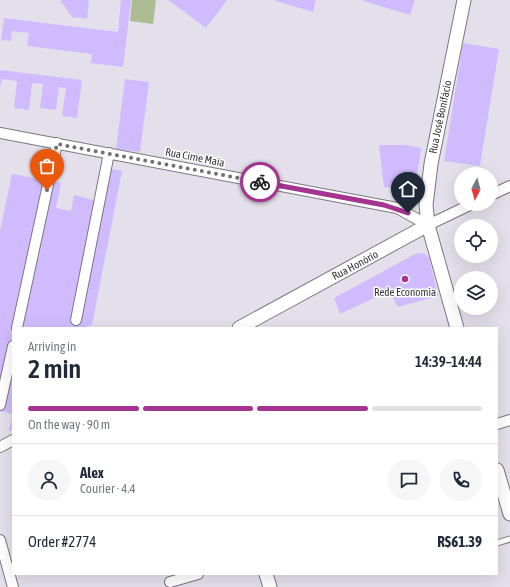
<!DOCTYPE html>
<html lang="en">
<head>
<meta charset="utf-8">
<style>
	body { margin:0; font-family:"Asap Condensed",sans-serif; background:#f6f6f7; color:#1f2937; height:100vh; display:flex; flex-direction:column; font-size:15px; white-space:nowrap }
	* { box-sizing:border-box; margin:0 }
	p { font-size:13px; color:#747a83 }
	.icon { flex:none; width:22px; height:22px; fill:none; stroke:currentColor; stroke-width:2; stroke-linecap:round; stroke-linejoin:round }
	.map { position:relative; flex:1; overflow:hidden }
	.details { position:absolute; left:12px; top:327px; width:486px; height:248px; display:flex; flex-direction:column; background:#fff; border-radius:0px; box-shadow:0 4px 16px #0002 }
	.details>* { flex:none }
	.needle { width:26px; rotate:186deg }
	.fabs { position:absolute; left:454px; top:167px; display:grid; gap:8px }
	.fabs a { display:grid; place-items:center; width:44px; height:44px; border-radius:50%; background:#fff; box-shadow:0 4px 16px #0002; font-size:20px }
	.pin { position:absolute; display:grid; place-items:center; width:34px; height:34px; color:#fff; margin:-41px -17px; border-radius:50% 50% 50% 0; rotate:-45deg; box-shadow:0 0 4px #0007 }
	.pin .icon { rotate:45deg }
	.courier { position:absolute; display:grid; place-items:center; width:40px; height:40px; margin:-20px; border:3px solid #a53491; border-radius:50%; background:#fff; color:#222; box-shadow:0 1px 5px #0007 }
	.headline em { font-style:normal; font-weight:600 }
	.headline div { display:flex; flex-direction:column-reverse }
	.headline { display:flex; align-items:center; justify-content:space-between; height:68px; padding:0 16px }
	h1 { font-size:26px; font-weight:600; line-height:30px }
	.bar { display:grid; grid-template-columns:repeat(4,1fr); gap:6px 4px; align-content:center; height:48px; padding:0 16px }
	.bar i { height:5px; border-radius:3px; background:#e0e1e3 }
	.bar .current { background:#a53491 }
	.bar p { grid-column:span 4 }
	.line { display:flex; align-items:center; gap:10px; padding:0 16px; border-top:1px solid #e0e1e3 }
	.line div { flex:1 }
	.round { display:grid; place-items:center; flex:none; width:42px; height:42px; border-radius:21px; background:#f6f6f7 }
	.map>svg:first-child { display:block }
</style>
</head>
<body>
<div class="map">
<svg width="510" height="587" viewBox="0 0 510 587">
	<rect width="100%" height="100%" fill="#e3e0eb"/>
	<path fill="#abbc91" d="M 132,0 L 156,0 L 153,24 L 130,21 Z"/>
	<path fill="#d0bbfe" d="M 61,0 L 89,0 L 87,19 L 72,17 L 63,4 L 61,4 Z
		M 121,0 L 131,0 L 123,67 L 91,63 L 92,54 L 27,46 L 29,33 L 12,31 L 11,41 L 1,40 L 4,18 L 118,32 Z
		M 168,0 L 227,0 L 206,28 Z
		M 273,0 L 316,0 L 313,12 Z
		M 361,0 L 415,0 L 410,15 Z
		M 463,43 L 499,49 L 480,166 L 444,161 Z
		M 0,70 L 82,80 L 77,118 L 62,116 L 66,88 L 59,87 L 56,110 L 40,108 L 43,84 L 32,83 L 29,110 L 14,108 L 17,81 L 2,79 L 0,88 Z
		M 125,79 L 149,82 L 140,152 L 116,149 Z
		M 379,145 L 405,145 L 421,148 L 415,190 L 384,187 Z
		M 104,168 L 122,171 L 92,325 L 81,328 L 13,328 L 13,414 L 0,411 L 0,231 L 12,174 L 61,183 L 56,208 L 71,211 L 74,195 L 97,201 Z
		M 417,253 L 425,254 L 429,258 L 438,296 L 398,307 L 389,291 L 340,314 L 334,298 Z
		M 12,417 L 13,429 L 9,431 Z"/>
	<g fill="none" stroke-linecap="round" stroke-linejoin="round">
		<defs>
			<path id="service" d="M 497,543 L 510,539"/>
			<path id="minor" d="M 0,133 L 397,208 L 428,225 L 472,204
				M 491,195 L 510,186
				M 76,320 L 109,153
				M 17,328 L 57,143
				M 0,405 L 13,346
				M 497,424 L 510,420
				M 0,447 L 13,440
				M 0,540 L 13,587
				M 170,582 L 198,574"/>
			<path id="tertiary" d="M 239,328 L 428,225
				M 457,328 L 428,225 L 426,205 L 431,164 L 464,0
				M 497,470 L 510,514
				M 266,574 L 270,587"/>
		</defs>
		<use href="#service" stroke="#7a7781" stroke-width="7"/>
		<use href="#minor" stroke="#7a7781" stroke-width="12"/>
		<use href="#tertiary" stroke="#7a7781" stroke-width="15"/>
		<use href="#service" stroke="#fff" stroke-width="5"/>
		<use href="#minor" stroke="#fff" stroke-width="10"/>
		<use href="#tertiary" stroke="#fff" stroke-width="13"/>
	</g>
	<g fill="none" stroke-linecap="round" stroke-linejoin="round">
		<path stroke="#727077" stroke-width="4" stroke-dasharray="0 7.2" d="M 47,190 L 57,144 L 260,182"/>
		<path stroke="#a53491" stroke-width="5" d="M 260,182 L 384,205 L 408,213"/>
	</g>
	<circle fill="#a53491" stroke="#fff" stroke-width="1.5" cx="405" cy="279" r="4"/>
	<g text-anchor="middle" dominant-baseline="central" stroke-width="3" stroke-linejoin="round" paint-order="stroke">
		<g font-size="11" fill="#353438" stroke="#fff">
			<text transform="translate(440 117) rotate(-78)">Rua José Bonifácio</text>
			<text transform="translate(195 157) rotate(11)">Rua Cirne Maia</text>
			<text transform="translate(355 265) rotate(-28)">Rua Honório</text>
		</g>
		<g font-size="11" fill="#353438" stroke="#fff">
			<text x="405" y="292">Rede Economia</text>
		</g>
	</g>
</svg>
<div class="fabs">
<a><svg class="needle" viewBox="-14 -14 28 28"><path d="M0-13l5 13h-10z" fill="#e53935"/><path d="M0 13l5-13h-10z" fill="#747a83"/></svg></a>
<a><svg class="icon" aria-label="locate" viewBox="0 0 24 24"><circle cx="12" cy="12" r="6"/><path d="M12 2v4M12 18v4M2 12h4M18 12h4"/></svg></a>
<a><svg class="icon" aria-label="layers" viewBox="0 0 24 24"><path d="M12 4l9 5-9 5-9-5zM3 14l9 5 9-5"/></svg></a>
</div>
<div class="pin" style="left:47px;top:190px;background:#ea580c"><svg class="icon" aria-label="bag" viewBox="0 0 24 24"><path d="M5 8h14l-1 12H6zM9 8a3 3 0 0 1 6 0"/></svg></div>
<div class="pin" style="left:408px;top:213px;background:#1f2937"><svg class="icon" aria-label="home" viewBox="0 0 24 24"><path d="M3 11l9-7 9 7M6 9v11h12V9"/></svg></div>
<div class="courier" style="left:260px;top:182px"><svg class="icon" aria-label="bike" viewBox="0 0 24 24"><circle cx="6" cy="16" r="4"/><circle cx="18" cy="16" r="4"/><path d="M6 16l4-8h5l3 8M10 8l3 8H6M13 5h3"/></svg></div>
<section class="details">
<div class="headline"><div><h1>2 min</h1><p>Arriving in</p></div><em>14:39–14:44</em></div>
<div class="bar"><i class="current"></i><i class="current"></i><i class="current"></i><i></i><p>On the way · 90 m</p></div>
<div class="line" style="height:72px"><a class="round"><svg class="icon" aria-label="person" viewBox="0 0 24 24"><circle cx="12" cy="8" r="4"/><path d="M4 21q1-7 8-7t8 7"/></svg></a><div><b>Alex</b><p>Courier · 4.4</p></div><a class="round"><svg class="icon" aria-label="chat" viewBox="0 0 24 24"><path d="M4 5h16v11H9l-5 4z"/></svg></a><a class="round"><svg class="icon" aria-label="phone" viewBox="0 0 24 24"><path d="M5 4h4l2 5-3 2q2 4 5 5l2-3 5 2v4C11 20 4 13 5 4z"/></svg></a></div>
<div class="line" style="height:52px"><div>Order #2774</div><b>R$61.39</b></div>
</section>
</div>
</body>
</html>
